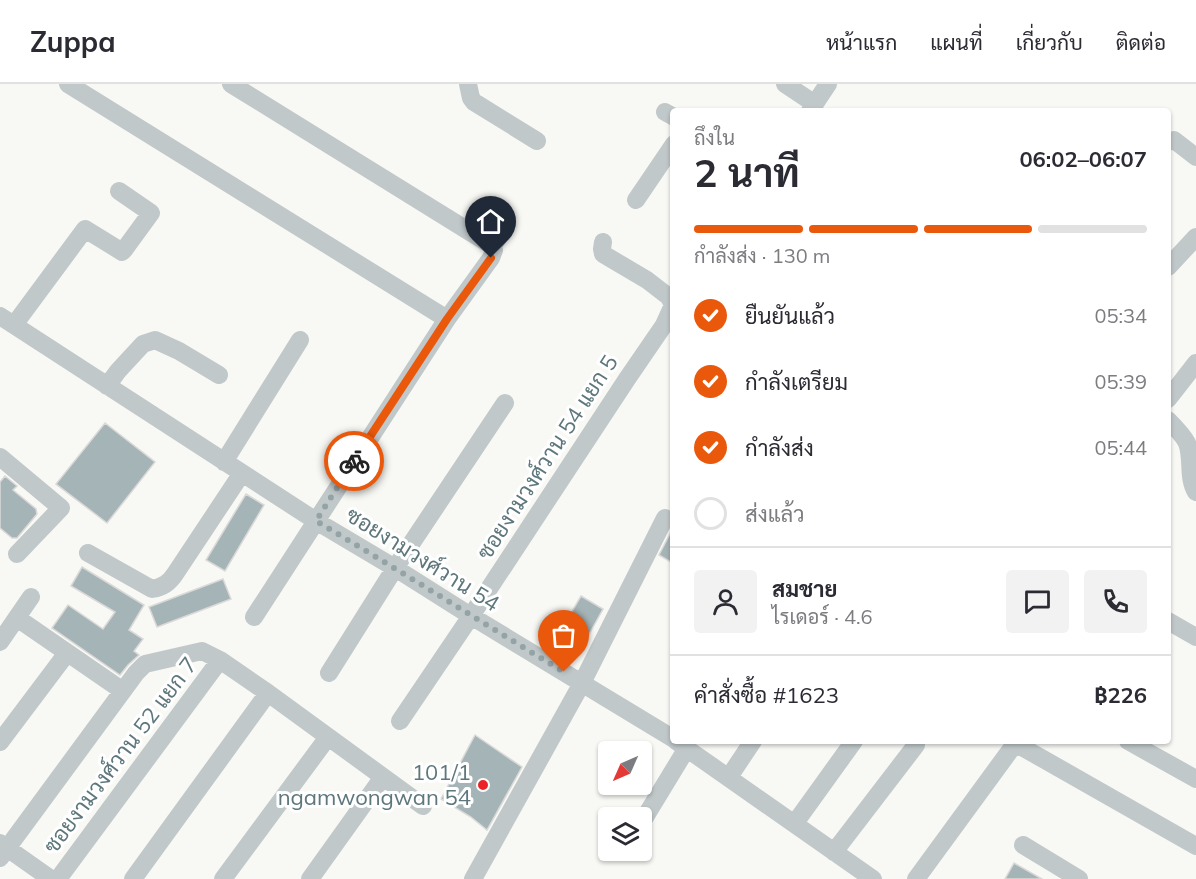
<!DOCTYPE html>
<html lang="th">
<head>
<meta charset="utf-8">
<style>
	body { margin:0; font-family:Mulish,Sarabun,sans-serif; background:#f2f2f3; color:#2b2b33; height:100vh; display:flex; flex-direction:column; font-size:22px; white-space:nowrap }
	* { box-sizing:border-box; margin:0 }
	p { font-size:20px; color:#7c7c81 }
	.icon { flex:none; width:33px; height:33px; fill:none; stroke:currentColor; stroke-width:2; stroke-linecap:round; stroke-linejoin:round }
	.map { position:relative; flex:1; overflow:hidden }
	.sheet { position:absolute; left:670px; top:24px; width:501px; height:636px; display:flex; flex-direction:column; background:#fff; border-radius:6px; box-shadow:0 2px 4px #0004 }
	.sheet>* { flex:none }
	.needle { width:39px; rotate:225deg }
	.controls { position:absolute; left:598px; top:657px; display:grid; gap:12px }
	.controls a { display:grid; place-items:center; width:54px; height:54px; border-radius:6px; background:#fff; box-shadow:0 2px 4px #0004; font-size:30px }
	.pin { position:absolute; display:grid; place-items:center; width:51px; height:51px; color:#fff; margin:-62px -26px; border-radius:50% 50% 50% 0; rotate:-45deg; box-shadow:0 0 6px #0007 }
	.pin .icon { rotate:45deg }
	.courier { position:absolute; display:grid; place-items:center; width:60px; height:60px; margin:-30px; border:4px solid #ea580c; border-radius:50%; background:#fff; color:#222; box-shadow:0 2px 8px #0007 }
	.head em { font-style:normal; font-weight:700 }
	.head div { display:flex; flex-direction:column-reverse }
	.head { display:flex; align-items:center; justify-content:space-between; height:102px; padding:0 24px }
	h1 { font-size:39px; font-weight:700; line-height:45px }
	.bar { display:grid; grid-template-columns:repeat(4,1fr); gap:9px 6px; align-content:center; height:72px; padding:0 24px }
	.bar i { height:8px; border-radius:4px; background:#e1e1e2 }
	.bar .current { background:#ea580c }
	.bar p { grid-column:span 4 }
	.line { display:flex; align-items:center; gap:15px; padding:0 24px; border-top:2px solid #e1e1e2 }
	.line div { flex:1 }
	.round { display:grid; place-items:center; flex:none; width:63px; height:63px; border-radius:6px; background:#f2f2f3 }
	ol { padding:0 24px; list-style:none }
	li { display:flex; align-items:center; gap:18px; height:66px }
	li p { margin-inline-start:auto }
	li .icon { padding:6px; border-radius:50%; background:#ea580c; color:#fff; stroke-width:4 }
	li:last-child { color:#7c7c81 }
	li i { width:33px; height:33px; border:3px solid #e1e1e2; border-radius:50% }
	header { display:flex; align-items:center; gap:36px; box-sizing:border-box; height:84px; padding:0 30px; background:#fff; border-bottom:2px solid #e1e1e2 }
	header strong { font-size:28px }
	nav { display:flex; gap:33px; margin-inline-start:auto; font-size:21px }
	.map>svg:first-child { display:block }
</style>
</head>
<body>
<header>
<strong>Zuppa</strong>
<nav><a>หน้าแรก</a><a>แผนที่</a><a>เกี่ยวกับ</a><a>ติดต่อ</a></nav>
</header>
<div class="map">
<svg width="1196" height="795" viewBox="0 0 1196 795">
	<rect width="100%" height="100%" fill="#f8f8f5"/>
	<path fill="#a5b4b6" stroke="#dad9d8" stroke-width="1.5" d="M 105,339 L 155,378 L 107,439 L 56,400 Z
		M 5,392 L 17,402 L 13,406 L 36,425 L 37,430 L 17,454 L 12,454 L 0,444 L 0,398 Z
		M 246,410 L 264,421 L 225,487 L 206,476 Z
		M 674,442 L 674,480 L 659,471 Z
		M 82,483 L 144,521 L 129,546 L 143,555 L 134,567 L 139,571 L 128,581 L 120,591 L 52,544 L 68,521 L 103,545 L 115,528 L 71,502 Z
		M 223,495 L 231,515 L 157,543 L 149,523 Z
		M 581,512 L 603,525 L 582,563 L 558,551 Z
		M 475,651 L 522,683 L 487,746 L 471,733 L 441,715 Z
		M 1014,779 L 1042,795 L 1005,795 Z"/>
	<g fill="none" stroke-linecap="round" stroke-linejoin="round">
		<path stroke="#c1c8ca" stroke-width="18" d="M 68,0 L 447,235
			M 231,0 L 491,161 L 494,166 L 491,174 L 447,235 L 254,533
			M 468,0 L 471,14 L 474,18 L 537,57
			M 785,0 L 815,20
			M 810,27 L 828,0
			M 665,28 L 674,33
			M 1168,58 L 1174,56 L 1196,73
			M 636,116 L 674,60
			M 492,163 L 507,140
			M 1168,183 L 1196,153
			M 0,232 L 316,437 L 395,484 L 471,532 L 674,655
			M 14,241 L 85,145 L 119,166 L 122,168 L 124,166 L 151,129 L 119,107
			M 107,302 L 118,287 L 143,260 L 155,256 L 179,267 L 219,291
			M 1168,315 L 1196,279
			M 1168,336 C 1175,343 1183,351 1187,359 C 1193,375 1187,393 1196,408
			M 0,373 L 61,424 L 17,470
			M 224,378 L 300,256
			M 88,469 L 152,505 C 163,503 169,499 175,490 L 242,389
			M 17,534 L 123,607
			M 1168,537 L 1196,553
			M 0,558 L 31,513
			M 329,589 L 395,484 L 505,319
			M 400,637 L 471,532 L 627,295 L 664,241 L 673,221 L 669,213 L 647,196 L 603,170 L 602,165 L 603,158
			M 676,657 L 873,795
			M 1128,657 L 1196,695
			M 0,658 L 67,569
			M 1015,659 L 1196,762
			M 729,693 L 753,657
			M 642,738 L 687,664
			M 795,739 L 854,657
			M 0,759 L 51,795
			M 1023,761 L 1079,795
			M 834,768 L 916,661
			M 0,774 L 136,589 L 145,580 L 202,567 L 220,576 L 268,609 L 423,722
			M 58,795 L 220,576
			M 133,795 L 268,609
			M 223,795 L 328,653
			M 310,795 L 383,693
			M 473,795 L 582,599 L 665,434
			M 916,795 L 1017,657"/>
	</g>
	<g fill="none" stroke-linecap="round" stroke-linejoin="round">
		<path stroke="#94a4a6" stroke-width="6" stroke-dasharray="0 10.8" d="M 354,377 L 316,437 C 399,486 481,538 564,588"/>
		<path stroke="#ea580c" stroke-width="8" d="M 354,377 L 447,235 L 491,174"/>
	</g>
	<circle fill="#eb2329" stroke="#fff" stroke-width="2" cx="483" cy="701" r="6"/>
	<g text-anchor="middle" dominant-baseline="central" stroke-width="6" stroke-linejoin="round" paint-order="stroke">
		<g font-size="22" fill="#5e777c" stroke="#fff">
			<text transform="translate(547 373) rotate(-57)">ซอยงามวงศ์วาน 54 แยก 5</text>
			<text transform="translate(423 475) rotate(32)">ซอยงามวงศ์วาน 54</text>
			<text transform="translate(120 671) rotate(-53)">ซอยงามวงศ์วาน 52 แยก 7</text>
		</g>
		<g font-size="22" fill="#5e777c" stroke="#fff" text-anchor="end">
			<text x="471" y="688">101/1<tspan x="471" dy="25">ngamwongwan 54</tspan></text>
		</g>
	</g>
</svg>
<div class="controls">
<a><svg class="needle" viewBox="-14 -14 28 28"><path d="M0-13l5 13h-10z" fill="#e53935"/><path d="M0 13l5-13h-10z" fill="#7c7c81"/></svg></a>
<a><svg class="icon" aria-label="layers" viewBox="0 0 24 24"><path d="M12 4l9 5-9 5-9-5zM3 14l9 5 9-5"/></svg></a>
</div>
<div class="pin" style="left:564px;top:588px;background:#ea580c"><svg class="icon" aria-label="bag" viewBox="0 0 24 24"><path d="M5 8h14l-1 12H6zM9 8a3 3 0 0 1 6 0"/></svg></div>
<div class="pin" style="left:491px;top:174px;background:#1f2937"><svg class="icon" aria-label="home" viewBox="0 0 24 24"><path d="M3 11l9-7 9 7M6 9v11h12V9"/></svg></div>
<div class="courier" style="left:354px;top:377px"><svg class="icon" aria-label="bike" viewBox="0 0 24 24"><circle cx="6" cy="16" r="4"/><circle cx="18" cy="16" r="4"/><path d="M6 16l4-8h5l3 8M10 8l3 8H6M13 5h3"/></svg></div>
<section class="sheet">
<div class="head"><div><h1>2 นาที</h1><p>ถึงใน</p></div><em>06:02–06:07</em></div>
<div class="bar"><i class="current"></i><i class="current"></i><i class="current"></i><i></i><p>กำลังส่ง · 130 m</p></div>
<ol>
<li><svg class="icon" aria-label="check" viewBox="0 0 24 24"><path d="M5 12l5 5 9-10"/></svg>ยืนยันแล้ว<p>05:34</p></li>
<li><svg class="icon" aria-label="check" viewBox="0 0 24 24"><path d="M5 12l5 5 9-10"/></svg>กำลังเตรียม<p>05:39</p></li>
<li><svg class="icon" aria-label="check" viewBox="0 0 24 24"><path d="M5 12l5 5 9-10"/></svg>กำลังส่ง<p>05:44</p></li>
<li><i></i>ส่งแล้ว</li>
</ol>
<div class="line" style="height:108px"><a class="round"><svg class="icon" aria-label="person" viewBox="0 0 24 24"><circle cx="12" cy="8" r="4"/><path d="M4 21q1-7 8-7t8 7"/></svg></a><div><b>สมชาย</b><p>ไรเดอร์ · 4.6</p></div><a class="round"><svg class="icon" aria-label="chat" viewBox="0 0 24 24"><path d="M4 5h16v11H9l-5 4z"/></svg></a><a class="round"><svg class="icon" aria-label="phone" viewBox="0 0 24 24"><path d="M5 4h4l2 5-3 2q2 4 5 5l2-3 5 2v4C11 20 4 13 5 4z"/></svg></a></div>
<div class="line" style="height:78px"><div>คำสั่งซื้อ #1623</div><b>฿226</b></div>
</section>
</div>
</body>
</html>
